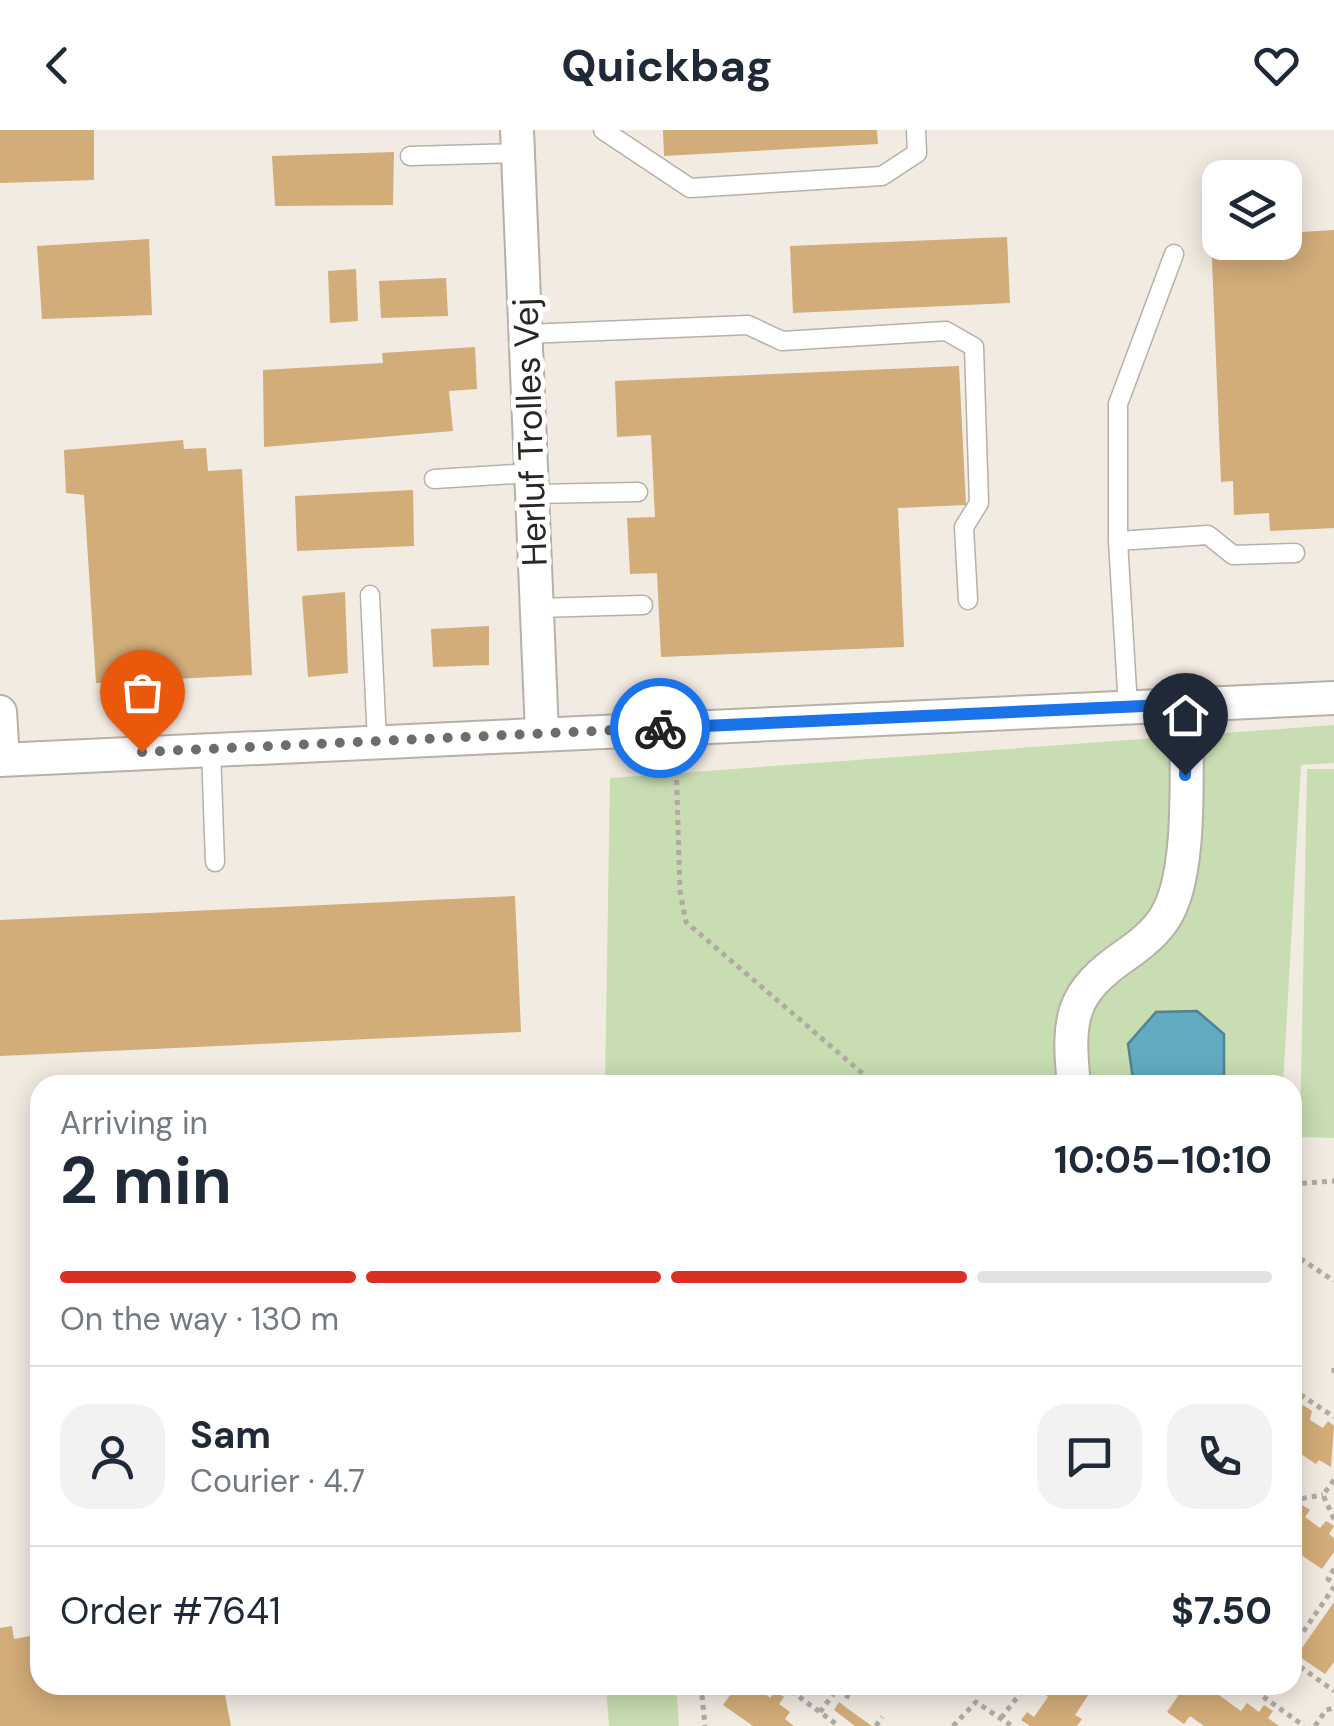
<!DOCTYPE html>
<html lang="en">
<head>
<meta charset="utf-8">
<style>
	body { margin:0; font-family:"DM Sans",sans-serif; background:#f2f2f3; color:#1f2937; height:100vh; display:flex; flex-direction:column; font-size:38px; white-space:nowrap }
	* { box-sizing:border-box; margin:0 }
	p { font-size:32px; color:#747a83 }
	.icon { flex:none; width:55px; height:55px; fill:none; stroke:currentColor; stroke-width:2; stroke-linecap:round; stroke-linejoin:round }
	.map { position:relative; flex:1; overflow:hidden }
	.panel { position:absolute; left:30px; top:945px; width:1272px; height:620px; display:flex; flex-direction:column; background:#fff; border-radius:30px; box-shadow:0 5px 25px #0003 }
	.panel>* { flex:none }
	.tools { position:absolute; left:1202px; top:30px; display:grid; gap:20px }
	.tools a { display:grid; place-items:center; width:100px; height:100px; border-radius:20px; background:#fff; box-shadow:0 5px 25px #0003; font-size:50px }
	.pin { position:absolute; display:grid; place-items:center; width:85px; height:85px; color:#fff; margin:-102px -42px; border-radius:50% 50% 50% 0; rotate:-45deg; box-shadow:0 0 10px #0007 }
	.pin .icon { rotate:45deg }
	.courier { position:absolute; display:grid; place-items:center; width:100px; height:100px; margin:-50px; border:8px solid #1a73e8; border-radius:50%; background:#fff; color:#222; box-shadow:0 2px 12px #0007 }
	.overview em { font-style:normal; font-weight:700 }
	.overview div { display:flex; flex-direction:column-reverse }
	.overview { display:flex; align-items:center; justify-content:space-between; height:170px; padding:0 30px }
	h1 { font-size:65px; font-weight:700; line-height:75px }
	.bar { display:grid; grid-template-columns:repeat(4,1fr); gap:15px 10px; align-content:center; height:120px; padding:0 30px }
	.bar i { height:12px; border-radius:8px; background:#e0e1e3 }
	.bar .on { background:#d93025 }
	.bar p { grid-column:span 4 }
	.line { display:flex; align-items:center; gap:25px; padding:0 30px; border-top:2px solid #e0e1e3 }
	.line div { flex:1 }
	.round { display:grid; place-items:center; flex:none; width:105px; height:105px; border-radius:30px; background:#f2f2f3 }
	header { display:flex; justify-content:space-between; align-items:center; height:130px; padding:0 30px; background:#fff; font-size:45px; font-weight:700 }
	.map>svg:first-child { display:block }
</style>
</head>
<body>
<header><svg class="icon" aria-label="back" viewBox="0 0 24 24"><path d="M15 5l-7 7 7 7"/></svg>Quickbag<svg class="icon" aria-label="heart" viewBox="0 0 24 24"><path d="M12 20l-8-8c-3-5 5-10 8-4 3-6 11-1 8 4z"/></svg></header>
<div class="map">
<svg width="1334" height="1596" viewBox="0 0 1334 1596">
	<rect width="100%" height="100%" fill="#f2ebe2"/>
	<path fill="#c8ddb1" d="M 1334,595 L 1334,633 L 1301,635 L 1283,955 L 605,955 L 610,648 Z
		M 1307,639 L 1334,639 L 1334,1008 L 1300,1007 Z
		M 606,1555 L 676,1555 L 679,1596 L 609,1596 Z"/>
	<path fill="#62abc2" stroke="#518392" stroke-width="2.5" d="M 1197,881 L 1224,904 L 1224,944 L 1214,955 L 1140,955 L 1133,949 L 1128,914 L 1156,882 Z"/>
	<path fill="#d2ac79" d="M 0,0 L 94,0 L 94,50 L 0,53 Z
		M 663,0 L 877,0 L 878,14 L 664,26 Z
		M 394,22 L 393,75 L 275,76 L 272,26 Z
		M 1334,100 L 1334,398 L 1270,401 L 1269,383 L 1234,385 L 1233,351 L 1221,352 L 1211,106 L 1220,106 L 1220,112 L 1285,112 L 1285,103 Z
		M 1007,107 L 1010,173 L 793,183 L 790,116 Z
		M 149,109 L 152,185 L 42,189 L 37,116 Z
		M 356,139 L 358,191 L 330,193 L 328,141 Z
		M 446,148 L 448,186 L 381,188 L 379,151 Z
		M 475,217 L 477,259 L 449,261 L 453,301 L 264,317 L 263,240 L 383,233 L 382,223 Z
		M 959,236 L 966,375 L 898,378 L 904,517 L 661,527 L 657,443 L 630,444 L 627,388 L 655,387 L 651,305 L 617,307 L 615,251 Z
		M 183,310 L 184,319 L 206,318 L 208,341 L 242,339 L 252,545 L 96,553 L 84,365 L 66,363 L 64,320 Z
		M 413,360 L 414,416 L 297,421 L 295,366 Z
		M 345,462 L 348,543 L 308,547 L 302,466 Z
		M 489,496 L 489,535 L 433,537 L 431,499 Z
		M 515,766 L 521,902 L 0,926 L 0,790 Z
		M 1303,1275 L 1312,1281 L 1310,1290 L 1323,1298 L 1328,1291 L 1334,1296 L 1331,1337 L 1319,1330 L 1316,1334 L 1292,1318 L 1292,1278 L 1298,1282 Z
		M 1301,1374 L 1310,1380 L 1305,1387 L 1320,1398 L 1326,1391 L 1334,1396 L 1329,1404 L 1334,1408 L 1334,1422 L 1322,1439 L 1292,1419 L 1292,1379 L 1296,1381 Z
		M 1334,1472 L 1334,1532 L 1325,1544 L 1297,1525 Z
		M 12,1496 L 14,1509 L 40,1504 L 40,1555 L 223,1555 L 231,1596 L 0,1596 L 0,1498 Z
		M 737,1555 L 756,1555 L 770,1568 L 775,1561 L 784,1567 L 779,1574 L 790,1582 L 785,1589 L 794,1596 L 753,1596 L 723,1575 Z
		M 1036,1555 L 1095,1555 L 1075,1585 L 1082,1589 L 1077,1596 L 1030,1596 L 1021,1590 L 1027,1582 L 1034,1587 L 1048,1567 Z
		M 1163,1555 L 1205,1555 L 1241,1581 L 1247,1573 L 1259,1582 L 1264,1575 L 1273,1581 L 1268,1588 L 1279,1596 L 1204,1596 L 1190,1586 L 1184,1594 L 1167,1582 L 1178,1566 Z
		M 839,1572 L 855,1584 L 872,1596 L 855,1596 L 834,1580 Z"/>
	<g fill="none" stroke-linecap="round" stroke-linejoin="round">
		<defs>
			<path id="service" d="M 603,0 L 690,58 L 882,46 L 917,23 L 916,0
				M 410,26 L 518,23
				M 526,204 L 748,195 L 782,211 L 946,201 L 974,217 L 979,373 L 964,397 L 968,470
				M 434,349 L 532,343
				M 533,364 L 638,362
				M 1118,411 L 1118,274 L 1174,124
				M 370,465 L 377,611
				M 537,478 L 643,475
				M 1128,577 L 1118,411 L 1208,405 L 1233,425 L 1295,423
				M 211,619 L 215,732"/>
			<path id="minor" d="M 517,0 L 542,604
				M 0,582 L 3,629
				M 0,630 L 1334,568
				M 1074,955 C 1067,888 1070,863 1127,824 C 1143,813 1161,798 1169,780 C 1193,733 1185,630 1187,574"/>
		</defs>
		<use href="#service" stroke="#b7b0a7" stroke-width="21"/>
		<use href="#minor" stroke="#b7b0a7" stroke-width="36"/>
		<path stroke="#b0aaa3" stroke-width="5" stroke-dasharray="5 5" stroke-linecap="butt" d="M 676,630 L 680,761 L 686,792 L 876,955
			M 1292,1054 L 1334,1051
			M 1292,1123 L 1334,1151
			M 1334,1238 L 1334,1244
			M 1292,1259 L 1334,1287
			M 1334,1350 L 1323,1365 L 1334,1389
			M 1292,1370 L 1323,1365
			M 1334,1439 L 1328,1449 L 1334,1453
			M 1292,1518 L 1334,1457
			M 1292,1531 L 1334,1561
			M 701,1555 L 705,1596
			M 783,1555 L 839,1596
			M 1247,1555 L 1304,1596
			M 836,1561 L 851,1568
			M 820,1582 L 840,1555
			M 1001,1588 L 1027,1555
			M 876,1596 L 882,1587
			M 953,1596 L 976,1572 L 1012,1596
			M 1315,1596 L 1326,1580 L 1334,1578"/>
		<use href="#service" stroke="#fff" stroke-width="18"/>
		<use href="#minor" stroke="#fff" stroke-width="32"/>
	</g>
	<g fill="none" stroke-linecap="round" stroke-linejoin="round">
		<path stroke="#6f6b66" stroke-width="10" stroke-dasharray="0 18" d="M 142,622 L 660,598"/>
		<path stroke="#1a73e8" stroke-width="12" d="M 660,598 L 1188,574 L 1185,645"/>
	</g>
	<g text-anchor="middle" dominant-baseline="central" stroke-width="10" stroke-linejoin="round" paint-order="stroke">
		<g font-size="35" fill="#292623" stroke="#fff">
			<text transform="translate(530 302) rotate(-92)">Herluf Trolles Vej</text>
		</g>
	</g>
</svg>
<div class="tools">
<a><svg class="icon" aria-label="layers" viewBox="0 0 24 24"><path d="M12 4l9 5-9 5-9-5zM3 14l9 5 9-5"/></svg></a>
</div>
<div class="pin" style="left:142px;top:622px;background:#ea580c"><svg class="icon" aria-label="bag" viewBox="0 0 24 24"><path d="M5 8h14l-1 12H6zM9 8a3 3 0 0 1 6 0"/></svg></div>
<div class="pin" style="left:1185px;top:645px;background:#1f2937"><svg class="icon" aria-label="home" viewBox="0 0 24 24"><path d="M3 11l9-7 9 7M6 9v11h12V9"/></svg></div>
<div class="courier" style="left:660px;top:598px"><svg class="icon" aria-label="bike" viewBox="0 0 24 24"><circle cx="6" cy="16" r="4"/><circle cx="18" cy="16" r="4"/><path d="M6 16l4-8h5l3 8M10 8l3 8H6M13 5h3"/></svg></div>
<section class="panel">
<div class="overview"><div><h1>2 min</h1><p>Arriving in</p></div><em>10:05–10:10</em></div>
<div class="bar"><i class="on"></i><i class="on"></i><i class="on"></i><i></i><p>On the way · 130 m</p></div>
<div class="line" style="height:180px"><a class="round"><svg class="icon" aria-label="person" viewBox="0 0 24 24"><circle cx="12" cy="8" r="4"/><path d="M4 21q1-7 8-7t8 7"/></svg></a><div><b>Sam</b><p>Courier · 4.7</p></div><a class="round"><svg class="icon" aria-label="chat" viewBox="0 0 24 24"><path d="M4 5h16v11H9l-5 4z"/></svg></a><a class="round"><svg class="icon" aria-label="phone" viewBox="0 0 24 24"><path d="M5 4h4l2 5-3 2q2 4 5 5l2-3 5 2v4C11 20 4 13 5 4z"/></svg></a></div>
<div class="line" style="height:130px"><div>Order #7641</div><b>$7.50</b></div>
</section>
</div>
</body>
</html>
